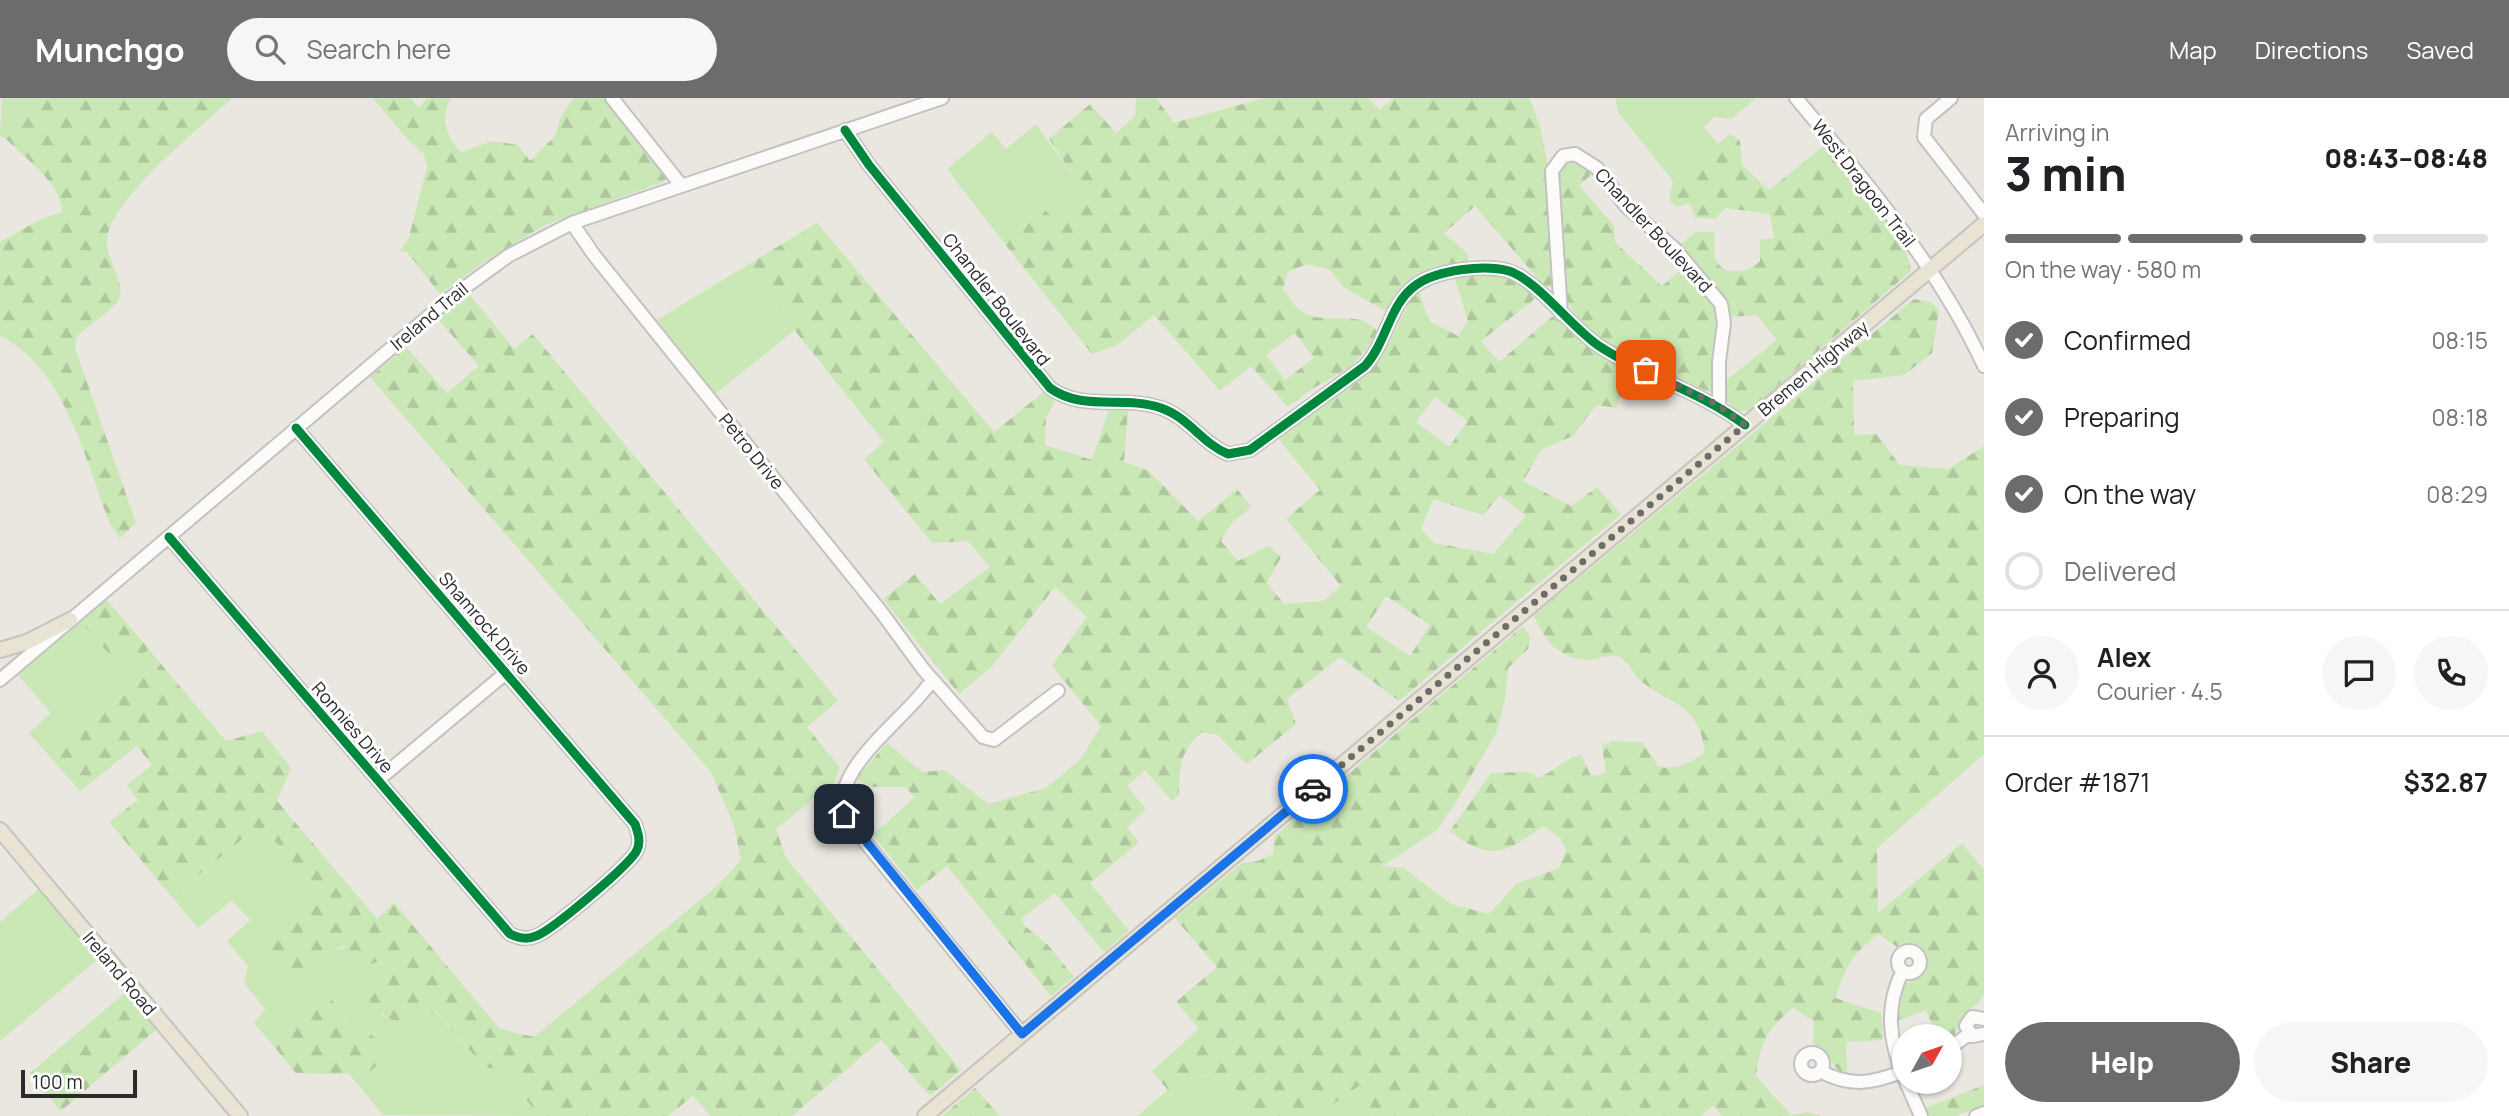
<!DOCTYPE html>
<html lang="en">
<head>
<meta charset="utf-8">
<style>
	body { margin:0; font-family:Manrope,sans-serif; background:#f6f6f6; color:#202124; height:100vh; display:flex; flex-direction:column; font-size:26px; white-space:nowrap }
	* { box-sizing:border-box; margin:0 }
	p { font-size:23px; color:#757577 }
	.icon { flex:none; width:38px; height:38px; fill:none; stroke:currentColor; stroke-width:2; stroke-linecap:round; stroke-linejoin:round }
	.map { position:relative; flex:1; overflow:hidden }
	.sheet { display:flex; flex-direction:column; background:#fff; width:525px }
	.sheet>* { flex:none }
	.needle { width:46px; rotate:50deg }
	.fabs { position:absolute; left:1892px; top:926px; display:grid; gap:14px }
	.fabs a { display:grid; place-items:center; width:70px; height:70px; border-radius:50%; background:#fff; box-shadow:0 2px 5px #0004; font-size:35px }
	.scale { position:absolute; left:21px; bottom:18px; width:116px; box-sizing:border-box; padding-left:7px; border:4px solid #2b2b2b; border-top:0; font-size:19px; line-height:24px; white-space:nowrap; color:#2b2b2b; -webkit-text-stroke:5px #fff; paint-order:stroke }
	.pin { position:absolute; display:grid; place-items:center; width:60px; height:60px; color:#fff; margin:-30px; border-radius:14px; box-shadow:0 4px 10px #0006 }
	.courier { position:absolute; display:grid; place-items:center; width:70px; height:70px; margin:-35px; border:5px solid #1a73e8; border-radius:50%; background:#fff; color:#222; box-shadow:0 2px 9px #0007 }
	.overview em { font-style:normal; font-weight:800 }
	.overview div { display:flex; flex-direction:column-reverse }
	.overview { display:flex; align-items:center; justify-content:space-between; height:119px; padding:0 21px }
	h1 { font-size:46px; font-weight:800; line-height:52px }
	.bar { display:grid; grid-template-columns:repeat(4,1fr); gap:10px 7px; align-content:center; height:84px; padding:0 21px }
	.bar i { height:9px; border-radius:5px; background:#e0e0e0 }
	.bar .selected { background:#6e6c6a }
	.bar p { grid-column:span 4 }
	.line { display:flex; align-items:center; gap:18px; padding:0 21px; border-top:2px solid #e0e0e0 }
	.line div { flex:1 }
	.round { display:grid; place-items:center; flex:none; width:74px; height:74px; border-radius:37px; background:#f6f6f6 }
	ol { padding:0 21px; list-style:none }
	li { display:flex; align-items:center; gap:21px; height:77px }
	li p { margin-inline-start:auto }
	li .icon { padding:7px; border-radius:50%; background:#6e6c6a; color:#fff; stroke-width:4 }
	li:last-child { color:#757577 }
	li i { width:38px; height:38px; border:4px solid #e0e0e0; border-radius:50% }
	.cta { display:flex; gap:14px; margin-top:auto; padding:14px 21px }
	.cta a { flex:1; height:80px; border-radius:42px; background:#6e6c6a; color:#fff; font-size:28px; font-weight:800; line-height:80px; text-align:center }
	.cta a+a { background:#f6f6f6; color:#202124 }
	header { display:flex; align-items:center; gap:42px; box-sizing:border-box; height:98px; padding:0 35px; background:#6e6c6a; color:#fff }
	header strong { font-size:33px }
	nav { display:flex; gap:38px; margin-inline-start:auto; font-size:24px }
	.search { width:490px; height:63px; background:#f6f6f6; display:flex; align-items:center; gap:18px; box-sizing:border-box; padding:0 24px; border-radius:38px; color:#757577; font-size:26px }
	main { display:flex; flex:1; min-height:0 }
	.map>svg:first-child { display:block }
</style>
</head>
<body>
<header>
<strong>Munchgo</strong>
<div class="search"><svg class="icon" aria-label="search" viewBox="0 0 24 24"><circle cx="10" cy="10" r="6"/><path d="M15 15l6 6"/></svg>Search here</div>
<nav><a>Map</a><a>Directions</a><a>Saved</a></nav>
</header>
<main>
<div class="map">
<svg width="1984" height="1018" viewBox="0 0 1984 1018">
	<defs>
		<pattern id="forest-firs" width="22" height="20" patternUnits="userSpaceOnUse" patternTransform="scale(1.75)"><rect width="22" height="20" fill="#cae8b6"/><path d="M5 1l3.5 6h-7zM16 11l3.5 6h-7z" fill="#aec79d"/></pattern>
	</defs>
	<rect width="100%" height="100%" fill="#eae6e0"/>
	<path fill="#cae8b6" d="M 2,0 L 48,0 L 6,41 L 0,38 Z
		M 1616,0 L 1756,0 L 1731,21 L 1714,19 L 1704,29 L 1718,46 L 1673,83 L 1618,14 Z
		M 1036,26 L 1078,85 L 1078,115 L 1057,124 L 1044,111 L 1028,109 L 997,136 L 947,71 L 992,34 L 1006,51 Z
		M 744,169 L 795,232 L 715,296 L 657,222 Z
		M 80,522 L 113,561 L 125,555 L 137,561 L 149,551 L 160,565 L 51,660 L 29,635 L 51,615 L 18,577 Z
		M 268,735 L 317,793 L 289,881 C 314,861 328,841 361,855 C 373,860 380,863 388,874 L 381,917 C 403,926 414,925 434,912 L 485,970 L 499,970 L 540,1018 L 383,1017 L 357,985 L 388,958 L 389,950 L 347,919 L 327,897 L 272,946 L 254,925 L 265,911 L 244,885 L 248,868 L 227,843 L 250,822 L 232,802 L 198,830 L 172,799 L 242,741 Z
		M 40,790 L 98,861 L 0,943 L 0,824 Z
		M 1211,976 L 1227,979 L 1250,1010 L 1241,1018 L 1137,1018 L 1168,992 L 1174,982 Z
		M 1359,988 L 1364,995 L 1361,1004 L 1373,1018 L 1316,1018 Z"/>
	<path fill="url(#forest-firs)" fill-rule="evenodd" d="M 48,0 L 232,0 C 197,33 129,86 110,129 C 98,157 127,179 119,201 C 114,213 85,227 76,241 L 75,250 L 136,425 L 120,440 L 110,426 C 86,364 65,269 0,238 L 0,144 L 41,121 L 62,114 C 63,87 24,59 6,41 Z
		M 373,0 L 410,0 L 419,10 L 427,0 L 451,0 C 439,19 446,40 461,54 L 493,43 L 518,47 L 530,63 L 555,38 L 561,19 L 574,0 L 605,0 L 667,76 L 665,83 L 545,127 L 490,160 L 440,196 L 407,154 L 400,153 L 409,139 L 427,69 L 424,56 L 409,43 Z
		M 1136,0 L 1156,0 L 1174,25 L 1264,0 L 1368,0 L 1379,12 L 1394,0 L 1529,0 C 1555,56 1552,127 1551,188 L 1546,190 L 1475,108 L 1444,135 L 1468,156 L 1468,164 C 1423,173 1412,172 1389,215 L 1343,189 L 1330,172 L 1307,166 L 1288,174 L 1283,191 C 1288,197 1294,208 1301,213 C 1325,230 1361,208 1379,236 L 1352,268 L 1312,291 L 1288,309 L 1251,268 L 1220,293 L 1154,217 L 1117,247 L 1092,256 L 997,136 L 1028,109 L 1044,111 L 1057,124 L 1078,115 L 1078,85 L 1049,41 L 1090,6 L 1116,35 L 1135,18 ZM 1295,235 L 1314,260 L 1285,282 L 1266,257 Z
		M 1730,36 L 1740,43 L 1742,67 L 1769,92 L 1824,48 C 1849,78 1908,136 1911,173 L 1748,313 L 1738,313 L 1724,301 L 1723,285 L 1777,242 L 1757,217 L 1729,219 C 1725,192 1697,168 1679,148 L 1696,134 L 1714,134 C 1715,141 1713,155 1716,162 C 1724,179 1749,175 1760,163 L 1760,142 L 1774,140 L 1770,116 L 1726,110 L 1715,121 L 1695,119 L 1690,105 L 1677,109 L 1669,102 L 1673,83 Z
		M 1572,60 L 1594,74 L 1579,88 L 1614,127 L 1615,144 L 1662,188 L 1685,168 L 1715,203 L 1722,219 L 1715,292 L 1710,294 C 1661,272 1585,251 1565,197 L 1558,71 Z
		M 817,125 L 994,334 L 1045,293 L 1056,300 L 1046,320 L 1045,347 L 1092,362 L 1109,311 L 1128,313 L 1124,364 L 1149,373 L 1198,423 L 1237,391 L 1251,409 L 1232,425 L 1221,443 L 1238,463 L 1269,448 L 1281,459 L 1267,485 L 1284,506 L 1323,503 L 1341,488 L 1286,421 L 1320,392 L 1277,339 L 1366,275 L 1383,256 L 1414,195 L 1419,194 L 1429,223 L 1458,238 L 1468,223 L 1455,180 C 1493,172 1507,174 1536,200 L 1481,243 L 1499,264 L 1553,218 L 1597,254 L 1631,271 L 1616,310 L 1596,307 L 1573,338 L 1541,352 L 1523,383 L 1571,408 L 1597,389 L 1621,416 L 1399,603 L 1340,559 L 1287,601 L 1296,626 L 1247,666 L 1217,637 L 1202,634 C 1179,655 1180,667 1179,697 L 1172,703 L 1145,672 L 1127,688 L 1146,711 L 1127,730 L 1139,744 L 1090,785 L 1129,833 L 1104,854 L 1055,795 L 1021,821 L 1026,829 L 1048,847 L 1074,879 L 1051,898 L 947,768 L 917,792 L 873,737 L 915,699 L 905,689 L 872,689 L 856,681 L 887,645 L 922,674 L 945,672 L 988,706 L 1046,690 L 1080,662 L 1101,628 L 1052,568 L 1087,519 L 1055,489 L 991,569 L 959,596 L 883,501 L 915,476 L 940,506 L 990,469 L 968,443 L 932,445 L 864,361 L 884,344 L 744,169 ZM 1435,299 L 1468,323 L 1449,349 L 1416,324 ZM 1500,397 L 1526,418 L 1493,456 L 1434,445 L 1421,431 L 1433,401 L 1483,417 ZM 1386,498 L 1430,527 L 1410,558 L 1366,529 Z
		M 469,196 L 514,251 L 533,236 L 838,603 L 807,629 L 840,670 L 834,684 L 776,731 L 786,760 L 961,972 L 930,998 L 881,942 L 792,1018 L 711,1018 L 693,998 L 668,1018 L 540,1018 L 499,970 L 485,970 L 435,912 C 406,929 392,929 369,903 L 388,874 L 380,863 L 361,869 L 344,848 L 322,854 L 289,882 L 269,860 L 270,831 L 317,793 L 268,735 L 242,741 L 172,799 L 109,724 L 138,702 L 127,687 L 152,667 L 137,648 L 80,693 L 51,660 L 160,565 L 226,643 L 262,633 L 291,670 L 277,703 L 377,821 L 394,805 L 500,931 L 534,939 L 717,788 L 741,762 L 734,728 L 711,674 L 370,279 L 406,249 L 447,295 L 479,268 L 438,221 Z
		M 1914,201 L 1931,204 L 1939,212 L 1932,255 L 1904,277 L 1853,283 L 1854,337 L 1876,336 L 1900,367 L 1948,371 L 1984,348 L 1984,656 L 1877,750 L 1878,815 L 1962,745 L 1984,772 L 1984,896 C 1978,908 1972,908 1964,917 C 1956,925 1959,935 1950,942 L 1950,938 L 1937,938 L 1926,912 L 1897,923 L 1904,887 L 1924,875 L 1928,857 L 1921,849 L 1905,845 L 1897,849 L 1878,836 C 1852,857 1846,868 1835,900 L 1881,915 L 1883,942 L 1846,944 L 1847,977 C 1830,970 1830,954 1813,950 L 1814,923 L 1793,910 C 1766,932 1761,944 1756,978 L 1791,1017 L 1806,1014 L 1821,1018 L 1722,1018 L 1713,1007 L 1701,1018 L 1373,1018 L 1360,1004 L 1364,995 L 1359,988 L 1316,1018 L 1241,1018 L 1250,1010 L 1227,979 L 1210,976 L 1174,982 L 1168,992 L 1152,973 L 1199,931 L 1176,904 L 1217,869 L 1175,820 L 1242,765 L 1258,763 L 1273,756 L 1275,738 L 1523,528 L 1530,538 L 1528,551 L 1508,570 L 1505,602 L 1496,635 L 1456,704 L 1437,732 L 1382,768 L 1404,770 L 1451,806 L 1489,816 L 1516,786 L 1559,770 L 1566,751 L 1560,740 L 1544,728 C 1505,755 1490,765 1450,733 L 1491,675 L 1528,674 L 1539,680 C 1555,672 1564,662 1581,656 L 1591,678 L 1606,675 L 1602,647 L 1612,643 L 1642,644 L 1659,669 C 1676,672 1691,665 1705,654 C 1698,603 1672,609 1640,582 C 1631,575 1632,565 1620,559 C 1610,555 1598,562 1588,562 C 1559,561 1543,541 1534,517 Z
		M 105,500 L 149,551 L 137,561 L 125,556 L 113,561 L 80,522 Z
		M 126,894 L 157,931 L 61,1013 L 29,976 Z
		M 327,897 L 347,919 L 389,950 L 388,958 L 357,985 L 349,976 L 296,975 L 272,946 Z
		M 1984,987 L 1984,1008 L 1955,1018 L 1929,1018 L 1925,1010 Z
		M 975,990 L 1000,1018 L 942,1018 Z"/>
	<g fill="none" stroke-linecap="round" stroke-linejoin="round">
		<defs>
			<path id="minor" d="M 612,0 L 681,87
				M 1796,0 C 1866,84 1938,168 1984,268
				M 1951,0 L 1926,21 L 1924,39 L 1984,116
				M 845,32 L 869,67 L 1050,290 C 1083,314 1124,297 1161,310 C 1188,319 1203,346 1228,356 L 1250,352 L 1365,268 C 1387,244 1389,206 1416,187 C 1437,172 1484,166 1509,173 C 1537,182 1573,231 1599,248 C 1646,279 1700,293 1745,327
				M 572,125 L 594,157 L 882,515 L 923,571 L 983,639 L 994,642 L 1058,593
				M 1561,216 L 1552,73 L 1563,58 L 1575,56 L 1597,70 L 1627,109 L 1675,151 L 1721,206 L 1724,225 L 1719,264 L 1719,307
				M 169,439 L 510,836 C 518,840 527,842 536,838 C 551,833 631,766 637,752 C 641,743 638,735 635,726 L 296,330
				M 0,582 L 449,201 L 508,158 L 572,125 L 942,0
				M 932,582 C 910,619 820,676 848,723 L 1022,936
				M 378,682 L 507,574
				M1898 864a11 11 0 1 1 22 0a11 11 0 1 1-22 0Z
				M 1902,874 C 1885,910 1889,942 1904,979
				M 1984,921 L 1972,919 L 1966,928 L 1972,938 L 1984,936
				M 1950,950 L 1969,936
				M1801 966a11 11 0 1 1 22 0a11 11 0 1 1-22 0Z
				M 1820,973 C 1851,990 1873,985 1904,973
				M 1906,984 L 1921,1018
				M 1976,1018 L 1984,1015"/>
			<path id="major" d="M 0,552 L 27,544 L 70,522
				M 0,732 L 240,1018
				M 925,1018 L 1984,126"/>
		</defs>
		<use href="#minor" stroke="#c3c2c2" stroke-width="16"/>
		<use href="#major" stroke="#c5c4c1" stroke-width="18"/>
		<use href="#minor" stroke="#fcfbfa" stroke-width="12"/>
		<use href="#major" stroke="#e8e3d3" stroke-width="14"/>
		<defs>
			<path id="cycleway" d="M 845,32 L 869,67 L 1050,290 C 1083,314 1124,297 1161,310 C 1188,319 1203,346 1228,356 L 1250,352 L 1365,268 C 1387,244 1389,206 1416,187 C 1437,172 1484,166 1509,173 C 1537,182 1573,231 1599,248 C 1646,279 1700,293 1745,327
				M 169,439 L 510,836 C 518,840 527,842 536,838 C 551,833 631,766 637,752 C 641,743 638,735 635,726 L 296,330"/>
		</defs>
		<use href="#cycleway" stroke="#fff" stroke-width="13"/>
		<use href="#cycleway" stroke="#00873e" stroke-width="9"/>
	</g>
	<g fill="none" stroke-linecap="round" stroke-linejoin="round">
		<path stroke="#6e6c6a" stroke-width="7" stroke-dasharray="0 12.6" d="M 1313,691 L 1745,327 L 1718,307 L 1646,272"/>
		<path stroke="#1a73e8" stroke-width="9" d="M 844,716 L 1022,936 L 1313,691"/>
	</g>
	<g text-anchor="middle" dominant-baseline="central" stroke-width="6" stroke-linejoin="round" paint-order="stroke">
		<g font-size="18" fill="#2b2b2b" stroke="#fff">
			<text transform="translate(1864 85) rotate(52)">West Dragoon Trail</text>
			<text transform="translate(1654 132) rotate(47)">Chandler Boulevard</text>
			<text transform="translate(997 201) rotate(52)">Chandler Boulevard</text>
			<text transform="translate(429 218) rotate(-40)">Ireland Trail</text>
			<text transform="translate(1813 270) rotate(-40)">Bremen Highway</text>
			<text transform="translate(752 353) rotate(51)">Petro Drive</text>
			<text transform="translate(485 525) rotate(49)">Shamrock Drive</text>
			<text transform="translate(353 629) rotate(49)">Ronnies Drive</text>
			<text transform="translate(120 875) rotate(50)">Ireland Road</text>
		</g>
	</g>
</svg>
<div class="fabs">
<a><svg class="needle" viewBox="-14 -14 28 28"><path d="M0-13l5 13h-10z" fill="#e53935"/><path d="M0 13l5-13h-10z" fill="#757577"/></svg></a>
</div>
<div class="scale">100 m</div>
<div class="pin" style="left:1646px;top:272px;background:#ea580c"><svg class="icon" aria-label="bag" viewBox="0 0 24 24"><path d="M5 8h14l-1 12H6zM9 8a3 3 0 0 1 6 0"/></svg></div>
<div class="pin" style="left:844px;top:716px;background:#1f2937"><svg class="icon" aria-label="home" viewBox="0 0 24 24"><path d="M3 11l9-7 9 7M6 9v11h12V9"/></svg></div>
<div class="courier" style="left:1313px;top:691px"><svg class="icon" aria-label="car" viewBox="0 0 24 24"><path d="M5 17H2v-5l4-1 3-4h7l3 4 3 1v5h-3M9 17h6M6 11h13"/><circle cx="7" cy="17" r="2"/><circle cx="17" cy="17" r="2"/></svg></div>
</div>
<section class="sheet">
<div class="overview"><div><h1>3 min</h1><p>Arriving in</p></div><em>08:43–08:48</em></div>
<div class="bar"><i class="selected"></i><i class="selected"></i><i class="selected"></i><i></i><p>On the way · 580 m</p></div>
<ol>
<li><svg class="icon" aria-label="check" viewBox="0 0 24 24"><path d="M5 12l5 5 9-10"/></svg>Confirmed<p>08:15</p></li>
<li><svg class="icon" aria-label="check" viewBox="0 0 24 24"><path d="M5 12l5 5 9-10"/></svg>Preparing<p>08:18</p></li>
<li><svg class="icon" aria-label="check" viewBox="0 0 24 24"><path d="M5 12l5 5 9-10"/></svg>On the way<p>08:29</p></li>
<li><i></i>Delivered</li>
</ol>
<div class="line" style="height:126px"><a class="round"><svg class="icon" aria-label="person" viewBox="0 0 24 24"><circle cx="12" cy="8" r="4"/><path d="M4 21q1-7 8-7t8 7"/></svg></a><div><b>Alex</b><p>Courier · 4.5</p></div><a class="round"><svg class="icon" aria-label="chat" viewBox="0 0 24 24"><path d="M4 5h16v11H9l-5 4z"/></svg></a><a class="round"><svg class="icon" aria-label="phone" viewBox="0 0 24 24"><path d="M5 4h4l2 5-3 2q2 4 5 5l2-3 5 2v4C11 20 4 13 5 4z"/></svg></a></div>
<div class="line" style="height:91px"><div>Order #1871</div><b>$32.87</b></div>
<div class="cta"><a>Help</a><a>Share</a></div>
</section>
</main>
</body>
</html>
